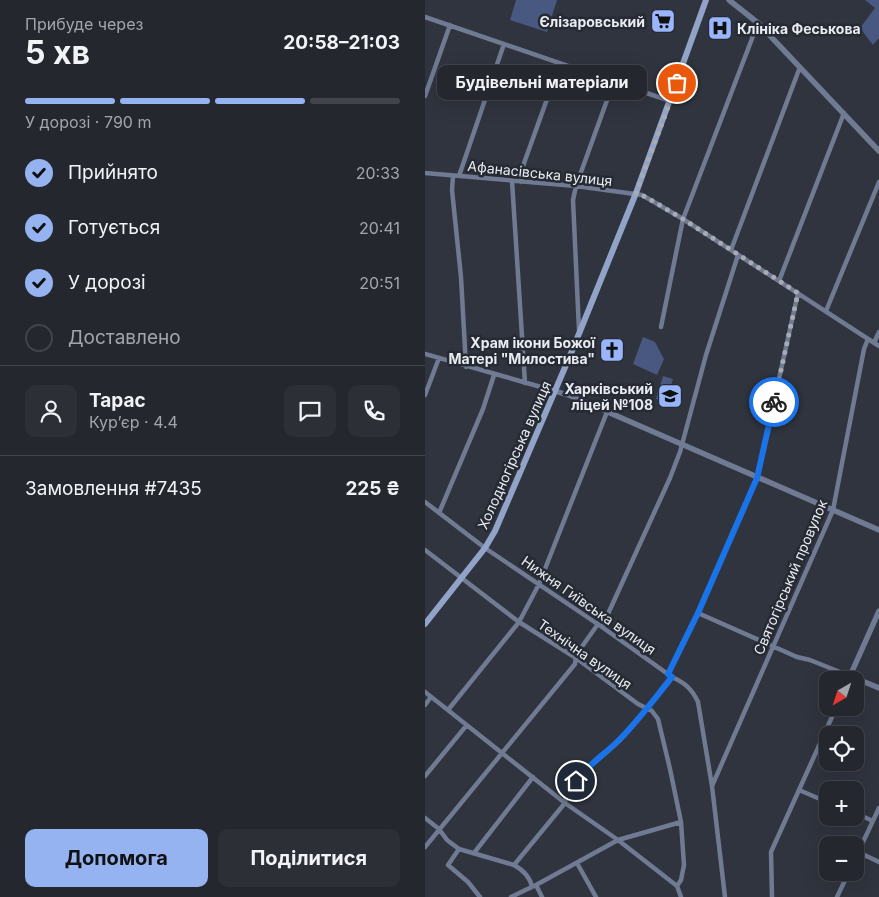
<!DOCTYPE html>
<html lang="uk">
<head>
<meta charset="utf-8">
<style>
	body { margin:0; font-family:Inter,sans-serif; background:#2c2f36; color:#f1f3f6; height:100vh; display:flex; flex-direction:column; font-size:19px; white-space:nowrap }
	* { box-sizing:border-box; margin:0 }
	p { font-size:16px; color:#a3a5aa }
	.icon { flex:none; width:28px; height:28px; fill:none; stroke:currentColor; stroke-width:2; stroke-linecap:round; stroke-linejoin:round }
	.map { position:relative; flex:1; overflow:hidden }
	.panel { display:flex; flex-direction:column; background:#24272e; width:425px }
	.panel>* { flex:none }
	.needle { width:32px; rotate:219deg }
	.controls { position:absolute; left:394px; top:671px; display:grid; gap:10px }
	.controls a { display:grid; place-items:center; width:45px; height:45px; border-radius:10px; background:#24272e; box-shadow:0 5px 20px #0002,0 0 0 1px #41444a; font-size:25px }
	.pin { position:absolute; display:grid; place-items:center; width:42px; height:42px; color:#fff; margin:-21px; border:2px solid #fff; border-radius:50%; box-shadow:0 1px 5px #0007 }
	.courier { position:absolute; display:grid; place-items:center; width:50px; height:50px; margin:-25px; border:4px solid #1a73e8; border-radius:50%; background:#fff; color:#222; box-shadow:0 1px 6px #0007 }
	.bubble { position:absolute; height:35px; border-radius:10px; background:#24272e; box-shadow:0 5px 20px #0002,0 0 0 1px #41444a; font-size:16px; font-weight:700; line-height:35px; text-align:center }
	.headline em { font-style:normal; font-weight:700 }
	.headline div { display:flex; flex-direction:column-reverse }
	.headline { display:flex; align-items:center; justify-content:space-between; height:85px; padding:0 25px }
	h1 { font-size:32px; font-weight:700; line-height:38px }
	.bar { display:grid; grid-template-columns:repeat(4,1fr); gap:8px 5px; align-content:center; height:60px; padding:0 25px }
	.bar i { height:6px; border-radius:4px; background:#41444a }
	.bar .active { background:#95b2f1 }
	.bar p { grid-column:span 4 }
	.line { display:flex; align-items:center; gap:12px; padding:0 25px; border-top:1px solid #41444a }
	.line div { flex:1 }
	.round { display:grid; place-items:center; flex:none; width:52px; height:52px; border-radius:10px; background:#2c2f36 }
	ol { padding:0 25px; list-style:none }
	li { display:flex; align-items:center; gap:15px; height:55px }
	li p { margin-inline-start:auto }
	li .icon { padding:5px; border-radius:50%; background:#95b2f1; color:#111; stroke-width:4 }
	li:last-child { color:#a3a5aa }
	li i { width:28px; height:28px; border:2px solid #41444a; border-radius:50% }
	.primary-button { display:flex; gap:10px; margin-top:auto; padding:10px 25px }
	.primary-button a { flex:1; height:58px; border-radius:10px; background:#95b2f1; color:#111; font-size:20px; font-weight:700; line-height:58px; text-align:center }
	.primary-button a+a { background:#2c2f36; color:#f1f3f6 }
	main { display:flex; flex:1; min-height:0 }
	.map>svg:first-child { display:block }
</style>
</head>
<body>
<main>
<section class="panel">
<div class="headline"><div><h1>5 хв</h1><p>Прибуде через</p></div><em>20:58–21:03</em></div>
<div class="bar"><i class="active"></i><i class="active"></i><i class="active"></i><i></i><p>У дорозі · 790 m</p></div>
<ol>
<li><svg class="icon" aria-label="check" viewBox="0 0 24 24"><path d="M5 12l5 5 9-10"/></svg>Прийнято<p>20:33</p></li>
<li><svg class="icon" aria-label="check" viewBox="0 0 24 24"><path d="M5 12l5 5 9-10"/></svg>Готується<p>20:41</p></li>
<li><svg class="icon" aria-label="check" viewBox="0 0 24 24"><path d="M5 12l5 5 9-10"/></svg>У дорозі<p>20:51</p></li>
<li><i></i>Доставлено</li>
</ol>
<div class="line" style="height:90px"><a class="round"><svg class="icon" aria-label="person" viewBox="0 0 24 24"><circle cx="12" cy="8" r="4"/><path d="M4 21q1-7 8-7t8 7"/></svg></a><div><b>Тарас</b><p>Кур’єр · 4.4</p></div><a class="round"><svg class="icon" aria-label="chat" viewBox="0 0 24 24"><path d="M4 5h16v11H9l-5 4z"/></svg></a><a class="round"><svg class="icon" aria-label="phone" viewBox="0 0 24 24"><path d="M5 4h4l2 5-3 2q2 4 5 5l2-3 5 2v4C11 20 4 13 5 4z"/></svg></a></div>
<div class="line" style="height:65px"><div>Замовлення #7435</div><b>225 ₴</b></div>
<div class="primary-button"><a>Допомога</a><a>Поділитися</a></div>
</section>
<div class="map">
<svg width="454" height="897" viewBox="0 0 454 897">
	<rect width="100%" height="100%" fill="#30343e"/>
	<path fill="#485880" d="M 91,0 L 132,0 L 122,32 L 85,20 Z
		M 440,0 L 454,0 L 454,38 L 448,45 L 435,28 L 450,8 Z
		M 160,76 L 178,83 L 174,95 L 157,89 L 157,82 Z
		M 218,337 L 230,342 L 239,359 L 232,375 L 208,364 Z
		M 238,376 L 248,379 L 241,402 L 231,399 Z"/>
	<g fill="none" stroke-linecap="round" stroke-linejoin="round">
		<path stroke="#707b93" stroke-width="4.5" d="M 0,17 L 245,101
			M 0,96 L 25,25
			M 0,173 L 151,186 L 217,195 L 258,219 L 454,346
			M 28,176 L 27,190 L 36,277 L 41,367
			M 34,176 L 79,44
			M 87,181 L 100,383
			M 96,182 L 98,166 L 135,63
			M 306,250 L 375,67
			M 354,281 L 419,113
			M 401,311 L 454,182
			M 236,327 L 258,219 L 333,23
			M 154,330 L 148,200 L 151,186 L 189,81
			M 449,343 L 454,332
			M 0,354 L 130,391
			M 0,395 L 14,358
			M 0,502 L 60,548 L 177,627 L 247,677 C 260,683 267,689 273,702 L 287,786 L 300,897
			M 14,513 L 58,409 L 69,375
			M 0,550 L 94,622 L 151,658 L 213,704 L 227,711 L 233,719 L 245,769 L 256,822 L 259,865 L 256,880 L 252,886 L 256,897
			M 273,613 L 372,657 L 385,660 L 425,676 L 424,680
			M 177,627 L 245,478 L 255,452 L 281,355 L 313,255
			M 243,674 L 273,613 L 332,478 L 373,293
			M 0,692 L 140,803 L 193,840 L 252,886
			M 0,705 L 6,697
			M 23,710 L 94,622 L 114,584 L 182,412
			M 0,776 L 41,726
			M 287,786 L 408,510 L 439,349 L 443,339
			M 374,790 L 402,802
			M 430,813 L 448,821
			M 0,818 L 14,829 L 22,840 L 34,849 L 89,865 C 98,870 105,877 107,887
			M 0,847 L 150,664 L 151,655 L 173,624
			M 34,849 L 23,865 L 43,882 L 55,897
			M 433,852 L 454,862
			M 49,853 L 108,777
			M 430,859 L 454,808
			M 152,863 L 171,897
			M 89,865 L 140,803 C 142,778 179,757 195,740 C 213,720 230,698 247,677
			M 111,885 L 117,897
			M 86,897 L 111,885 L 193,840 L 256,822
			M 347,897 L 346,852 L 411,708
			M 412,897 L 424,872"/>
		<path stroke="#707b93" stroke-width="5.5" d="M 304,0 L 333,23 L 454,151
			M 130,391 L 146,396 L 454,530
			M 454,611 L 425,676 L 454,688"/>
		<path stroke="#92a3c9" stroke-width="6" d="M 0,624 L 60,548 L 70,531 L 147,351 L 211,193 L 281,0"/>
	</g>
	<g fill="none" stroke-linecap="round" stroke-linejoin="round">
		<path stroke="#a8abb2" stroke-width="5" stroke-dasharray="0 9" d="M 252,83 L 211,193 L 221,197 L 258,219 L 373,293 L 349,402"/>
		<path stroke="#1a73e8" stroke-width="6" d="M 151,781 C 163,765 180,754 194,740 C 213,721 230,698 247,677 L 243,674 L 273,613 L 332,478 L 349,402"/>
	</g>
	<defs>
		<symbol id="supermarket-square" viewBox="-11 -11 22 22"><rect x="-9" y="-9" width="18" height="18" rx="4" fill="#98b5fd" stroke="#262a33"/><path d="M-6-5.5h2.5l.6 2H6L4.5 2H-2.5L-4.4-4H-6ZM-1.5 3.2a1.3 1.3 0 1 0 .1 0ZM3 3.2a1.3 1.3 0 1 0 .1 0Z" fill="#111"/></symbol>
		<symbol id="hospital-square" viewBox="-11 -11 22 22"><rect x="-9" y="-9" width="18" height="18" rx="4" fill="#98b5fd" stroke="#262a33"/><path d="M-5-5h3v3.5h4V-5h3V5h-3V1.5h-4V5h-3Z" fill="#111"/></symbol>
		<symbol id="church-square" viewBox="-11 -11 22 22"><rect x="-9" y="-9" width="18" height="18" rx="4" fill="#98b5fd" stroke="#262a33"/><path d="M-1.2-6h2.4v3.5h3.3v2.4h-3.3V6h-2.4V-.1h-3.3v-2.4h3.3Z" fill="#111"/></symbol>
		<symbol id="school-square" viewBox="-11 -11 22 22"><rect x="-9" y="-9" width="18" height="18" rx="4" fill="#98b5fd" stroke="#262a33"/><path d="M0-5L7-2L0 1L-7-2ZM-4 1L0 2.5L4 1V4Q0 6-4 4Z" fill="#111"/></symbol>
	</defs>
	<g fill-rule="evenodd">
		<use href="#supermarket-square" x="224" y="7" width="28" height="28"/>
		<use href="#hospital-square" x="281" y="14" width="28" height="28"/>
		<use href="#church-square" x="173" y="336" width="28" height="28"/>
		<use href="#school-square" x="231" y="382" width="28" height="28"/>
	</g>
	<g text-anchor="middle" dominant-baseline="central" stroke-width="5" stroke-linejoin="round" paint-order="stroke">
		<g font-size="14" font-weight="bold" fill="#e8ebf1" stroke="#262a33" text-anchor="end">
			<text x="220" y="21">Єлізаровський</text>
			<text x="312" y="28" text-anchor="start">Клініка Феськова</text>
			<text x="170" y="342">Храм ікони Божої<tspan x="170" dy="16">Матері "Милостива"</tspan></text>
			<text x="228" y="388">Харківський<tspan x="228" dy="16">ліцей №108</tspan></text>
		</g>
		<g font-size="14" fill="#e8ebf1" stroke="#262a33">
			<text transform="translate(115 173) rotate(6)">Афанасівська вулиця</text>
			<text transform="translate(89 455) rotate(-66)">Холодногірська вулиця</text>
			<text transform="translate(365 577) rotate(-67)">Святогірський провулок</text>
			<text transform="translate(164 605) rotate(35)">Нижня Гиївська вулиця</text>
			<text transform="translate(160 654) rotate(35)">Технічна вулиця</text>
		</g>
	</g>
</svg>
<div class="controls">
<a><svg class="needle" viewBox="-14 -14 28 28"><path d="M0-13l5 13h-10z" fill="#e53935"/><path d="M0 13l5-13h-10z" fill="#a3a5aa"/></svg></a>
<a><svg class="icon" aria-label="locate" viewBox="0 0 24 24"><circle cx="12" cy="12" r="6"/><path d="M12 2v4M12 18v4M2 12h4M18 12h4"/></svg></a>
<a>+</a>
<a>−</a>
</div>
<div class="pin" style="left:252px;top:83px;background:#ea580c"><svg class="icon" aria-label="bag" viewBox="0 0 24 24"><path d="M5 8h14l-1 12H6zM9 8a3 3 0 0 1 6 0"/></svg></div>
<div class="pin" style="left:151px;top:781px;background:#1f2937"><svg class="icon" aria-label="home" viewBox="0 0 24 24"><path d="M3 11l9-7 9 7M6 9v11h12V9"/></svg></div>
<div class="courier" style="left:349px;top:402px"><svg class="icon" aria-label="bike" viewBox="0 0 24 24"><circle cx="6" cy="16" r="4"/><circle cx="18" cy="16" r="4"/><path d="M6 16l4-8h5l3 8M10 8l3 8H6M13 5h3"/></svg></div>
<div class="bubble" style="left:12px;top:65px;width:210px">Будівельні матеріали</div>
</div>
</main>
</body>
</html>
